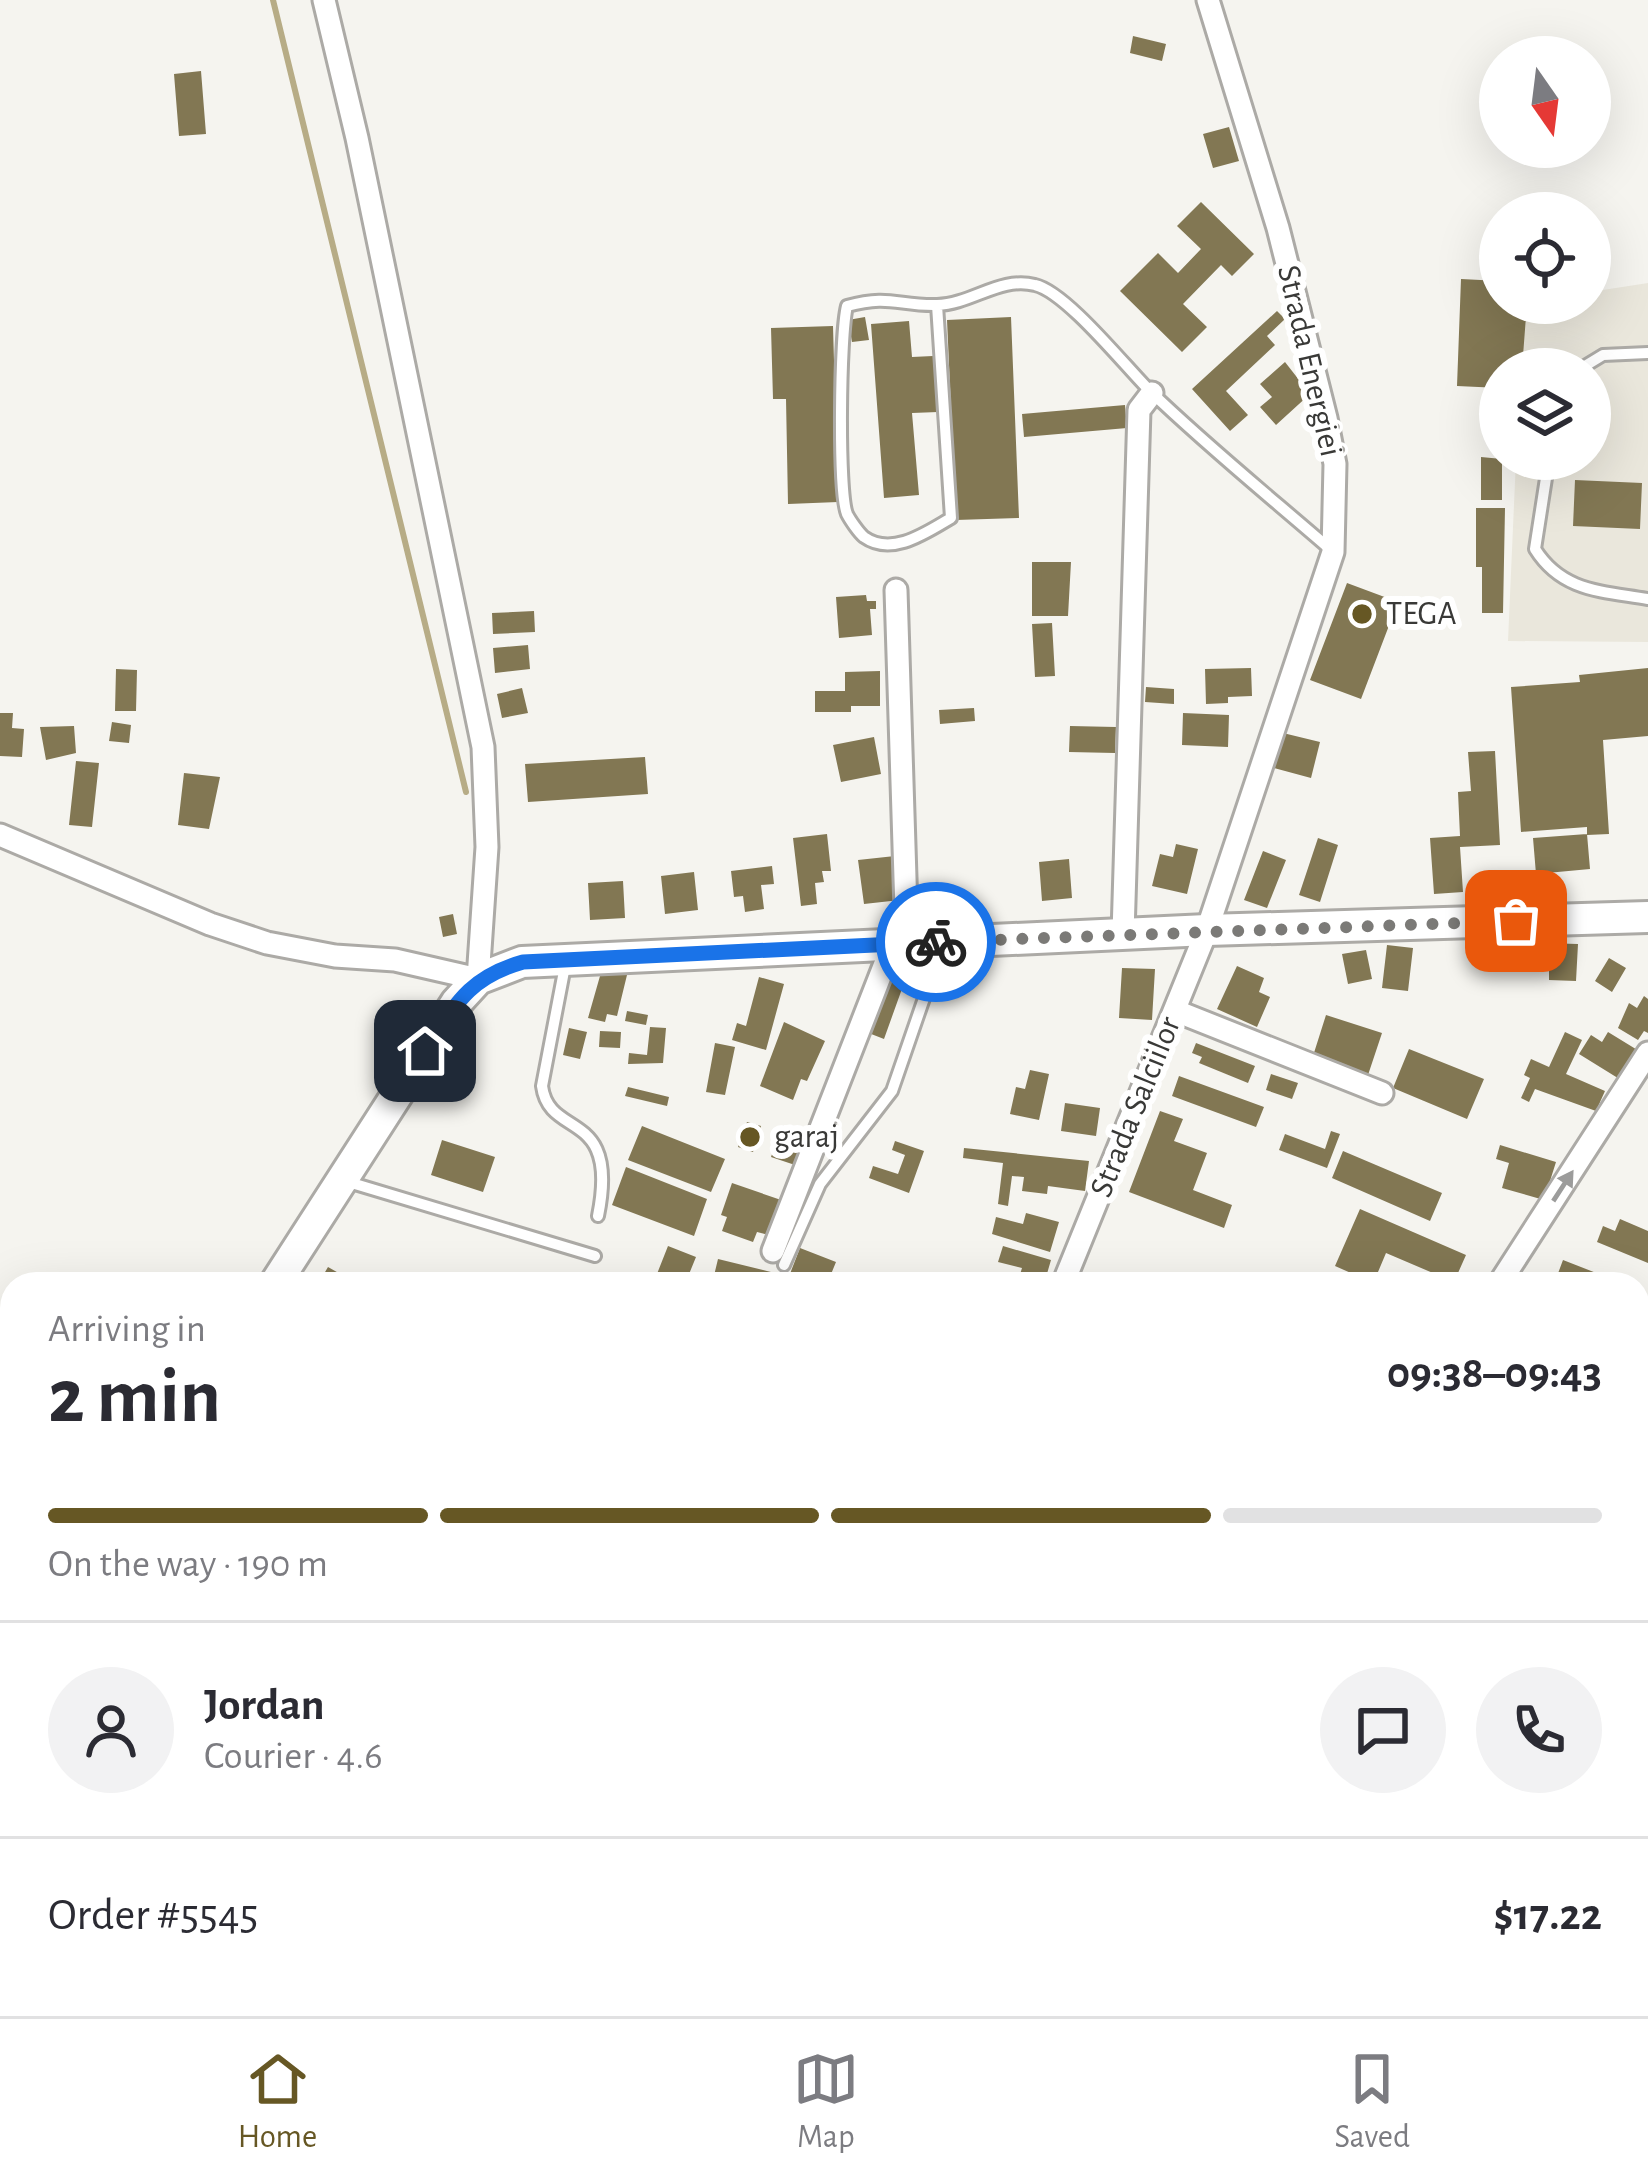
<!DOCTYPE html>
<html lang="en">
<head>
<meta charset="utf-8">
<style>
	body { margin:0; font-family:"Alegreya Sans",sans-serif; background:#f2f2f3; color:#2b2b33; height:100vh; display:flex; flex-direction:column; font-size:45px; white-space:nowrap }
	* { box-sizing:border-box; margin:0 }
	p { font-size:39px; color:#7c7c81 }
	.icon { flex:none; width:66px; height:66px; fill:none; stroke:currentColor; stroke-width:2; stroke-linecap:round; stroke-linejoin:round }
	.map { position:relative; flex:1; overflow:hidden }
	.details { position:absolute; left:0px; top:1272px; width:1650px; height:744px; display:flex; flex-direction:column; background:#fff; border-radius:36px 36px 0 0; box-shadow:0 12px 48px #0002 }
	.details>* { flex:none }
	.needle { width:78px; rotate:166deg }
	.tools { position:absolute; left:1479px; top:36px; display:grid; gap:24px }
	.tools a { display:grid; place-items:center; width:132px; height:132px; border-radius:50%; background:#fff; box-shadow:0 12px 48px #0002; font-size:60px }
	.pin { position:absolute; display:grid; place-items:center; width:102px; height:102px; color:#fff; margin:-51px; border-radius:24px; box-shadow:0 6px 18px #0006 }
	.courier { position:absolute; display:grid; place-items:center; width:120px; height:120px; margin:-60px; border:9px solid #1a73e8; border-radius:50%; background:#fff; color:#222; box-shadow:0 3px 15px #0007 }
	.head em { font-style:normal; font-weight:700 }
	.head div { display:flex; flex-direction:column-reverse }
	.head { display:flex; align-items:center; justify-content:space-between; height:204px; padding:0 48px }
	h1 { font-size:78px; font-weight:700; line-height:90px }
	.bar { display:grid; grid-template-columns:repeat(4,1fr); gap:18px 12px; align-content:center; height:144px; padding:0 48px }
	.bar i { height:15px; border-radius:9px; background:#e1e1e2 }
	.bar .current { background:#665724 }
	.bar p { grid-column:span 4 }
	.line { display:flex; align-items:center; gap:30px; padding:0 48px; border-top:3px solid #e1e1e2 }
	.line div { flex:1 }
	.round { display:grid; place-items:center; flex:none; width:126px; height:126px; border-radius:63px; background:#f2f2f3 }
	.tab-bar { display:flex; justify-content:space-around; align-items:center; height:168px; border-top:3px solid #e1e1e2; background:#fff; font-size:33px; color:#7c7c81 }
	.tab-bar a { display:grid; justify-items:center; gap:6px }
	.tab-bar .current { color:#665724 }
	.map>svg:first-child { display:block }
</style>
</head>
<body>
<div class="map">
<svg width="1648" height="2016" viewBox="0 0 1648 2016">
	<rect width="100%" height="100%" fill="#f5f4ef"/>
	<path fill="#eae7dc" d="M 1648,283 L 1648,642 L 1508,641 L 1516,459 L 1590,459 L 1590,369 L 1520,369 L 1523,303 L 1590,303 L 1590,292 Z
		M 1648,1340 L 1648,1938 L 1638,1934 L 1638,1361 Z
		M 670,2004 L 741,2004 L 737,2016 L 700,2016 Z"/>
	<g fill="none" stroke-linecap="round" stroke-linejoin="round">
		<path stroke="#b7ac86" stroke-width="6" d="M 273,0 L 466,792"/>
	</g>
	<path fill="#827753" d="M 1133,36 L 1166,44 L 1162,61 L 1130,53 Z
		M 201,71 L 206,134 L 179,136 L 174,74 Z
		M 1229,127 L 1239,161 L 1213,168 L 1203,134 Z
		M 1201,202 L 1254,254 L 1232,276 L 1221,265 L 1183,304 L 1207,327 L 1182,352 L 1120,291 L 1158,253 L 1178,273 L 1201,249 L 1177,226 Z
		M 1461,279 L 1500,281 L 1500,303 L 1527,303 L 1522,369 L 1500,369 L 1500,388 L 1457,386 Z
		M 1277,311 L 1285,319 L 1267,336 L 1275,345 L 1226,391 L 1248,415 L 1230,431 L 1192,389 Z
		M 865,317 L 869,340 L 852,342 L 848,320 Z
		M 1011,317 L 1019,518 L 956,520 L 947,320 Z
		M 909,321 L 912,357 L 933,356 L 938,412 L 912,413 L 919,495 L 884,498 L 871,324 Z
		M 833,326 L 838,502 L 788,504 L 786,399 L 773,399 L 771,328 Z
		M 1285,362 L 1310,394 L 1276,425 L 1260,407 L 1272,397 L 1260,384 Z
		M 1125,405 L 1127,428 L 1024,437 L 1022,414 Z
		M 1481,457 L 1502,459 L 1502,500 L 1481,500 Z
		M 1575,480 L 1642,483 L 1640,529 L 1573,526 Z
		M 1476,508 L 1505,508 L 1503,613 L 1482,613 L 1482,567 L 1476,567 Z
		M 1032,562 L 1071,562 L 1068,616 L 1032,616 Z
		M 1347,583 L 1398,602 L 1361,699 L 1310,680 Z
		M 866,595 L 867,601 L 876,601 L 876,609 L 870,609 L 872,635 L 839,638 L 836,597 Z
		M 534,611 L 535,632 L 493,634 L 492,613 Z
		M 1052,623 L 1055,676 L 1035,677 L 1032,624 Z
		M 528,645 L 530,669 L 495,673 L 493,648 Z
		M 1251,668 L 1252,696 L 1228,697 L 1228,703 L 1206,704 L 1205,669 Z
		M 1648,668 L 1648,736 L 1603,740 L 1609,834 L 1587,835 L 1587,827 L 1521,832 L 1511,687 L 1580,682 L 1579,675 Z
		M 116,669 L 137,670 L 136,711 L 115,711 Z
		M 880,671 L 880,706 L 851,706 L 851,712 L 815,712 L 815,691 L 845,691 L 845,672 Z
		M 1146,687 L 1174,689 L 1174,704 L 1145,702 Z
		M 522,688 L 528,713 L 502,718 L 497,694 Z
		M 974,708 L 975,721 L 940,724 L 939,710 Z
		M 0,713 L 13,713 L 12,728 L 24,729 L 22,757 L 0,756 Z
		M 1183,713 L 1229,715 L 1228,747 L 1182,745 Z
		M 112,722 L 131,725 L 129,743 L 109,741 Z
		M 74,726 L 76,753 L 46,760 L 40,727 Z
		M 1070,726 L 1116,727 L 1115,753 L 1069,752 Z
		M 1283,733 L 1320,742 L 1311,778 L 1274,768 Z
		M 874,737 L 881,774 L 841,782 L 833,745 Z
		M 1495,751 L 1500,845 L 1460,847 L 1463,892 L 1434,894 L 1430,838 L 1460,836 L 1458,792 L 1471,791 L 1468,752 Z
		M 645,757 L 648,794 L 528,802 L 525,764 Z
		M 76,761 L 99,763 L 92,827 L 69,825 Z
		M 184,773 L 220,777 L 209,829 L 178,825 Z
		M 827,834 L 831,871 L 822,871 L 824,882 L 815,883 L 817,904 L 801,906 L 793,838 Z
		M 1587,834 L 1590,869 L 1536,874 L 1533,838 Z
		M 1318,838 L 1338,845 L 1320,902 L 1299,895 Z
		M 1176,844 L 1198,849 L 1187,894 L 1152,886 L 1160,854 L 1173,857 Z
		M 1263,851 L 1286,860 L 1267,908 L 1244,900 Z
		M 895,856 L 900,900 L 864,904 L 858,860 Z
		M 1069,859 L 1072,898 L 1042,901 L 1039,862 Z
		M 772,866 L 774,884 L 761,885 L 764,909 L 745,912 L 743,896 L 734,897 L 731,871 Z
		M 694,872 L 698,910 L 665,914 L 661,876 Z
		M 623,881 L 625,918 L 590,920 L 588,883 Z
		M 453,914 L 457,934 L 443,937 L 439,917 Z
		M 1542,943 L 1578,944 L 1576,981 L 1549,980 L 1549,967 L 1541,967 Z
		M 1387,945 L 1413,948 L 1408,991 L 1382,988 Z
		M 1366,950 L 1372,979 L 1348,984 L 1342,954 Z
		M 1609,958 L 1626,968 L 1612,992 L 1595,981 Z
		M 1237,966 L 1264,978 L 1259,992 L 1270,997 L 1257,1027 L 1217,1009 Z
		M 1122,968 L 1155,969 L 1152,1020 L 1119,1018 Z
		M 602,969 L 627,975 L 617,1016 L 607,1014 L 605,1022 L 588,1018 Z
		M 759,977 L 784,984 L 766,1050 L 732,1040 L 737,1023 L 746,1026 Z
		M 886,980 L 903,986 L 884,1039 L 866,1032 Z
		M 1644,996 L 1648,999 L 1648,1033 L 1644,1031 L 1638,1040 L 1618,1028 L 1629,1003 L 1637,1008 Z
		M 627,1011 L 648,1015 L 646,1025 L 625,1021 Z
		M 1326,1015 L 1382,1033 L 1368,1075 L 1313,1056 Z
		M 784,1022 L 825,1041 L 807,1081 L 801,1079 L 793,1100 L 760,1086 Z
		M 650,1027 L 666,1028 L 663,1063 L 628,1064 L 629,1053 L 647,1055 Z
		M 569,1028 L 587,1032 L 580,1059 L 563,1055 Z
		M 600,1031 L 621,1032 L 620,1048 L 599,1047 Z
		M 1565,1032 L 1582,1040 L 1566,1074 L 1605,1091 L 1596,1111 L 1535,1089 L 1529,1102 L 1521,1098 L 1530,1078 L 1524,1075 L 1531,1059 L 1549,1067 Z
		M 1608,1032 L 1639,1051 L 1621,1080 L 1579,1054 L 1591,1035 L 1602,1042 Z
		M 715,1043 L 735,1047 L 725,1095 L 706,1092 Z
		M 1196,1043 L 1255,1066 L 1248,1083 L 1199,1063 L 1202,1057 L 1192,1053 Z
		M 1409,1049 L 1484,1079 L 1467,1119 L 1393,1088 Z
		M 1030,1070 L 1049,1074 L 1039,1120 L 1010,1114 L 1016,1087 L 1025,1089 Z
		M 1271,1074 L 1298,1083 L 1292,1099 L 1266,1090 Z
		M 1179,1076 L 1264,1107 L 1256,1127 L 1172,1096 Z
		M 628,1087 L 669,1097 L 667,1106 L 625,1096 Z
		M 1065,1103 L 1100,1108 L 1096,1136 L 1061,1131 Z
		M 1160,1111 L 1183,1119 L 1174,1141 L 1207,1153 L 1193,1190 L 1232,1205 L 1224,1228 L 1129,1192 Z
		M 747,1122 L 761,1126 L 753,1152 L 738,1147 Z
		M 782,1125 L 806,1135 L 795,1165 L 771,1157 Z
		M 642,1126 L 725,1159 L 711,1192 L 628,1160 Z
		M 1331,1131 L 1340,1134 L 1327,1168 L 1279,1150 L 1285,1134 L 1325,1149 Z
		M 442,1140 L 495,1157 L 483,1192 L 431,1175 Z
		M 895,1141 L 924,1151 L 909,1193 L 869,1178 L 873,1166 L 898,1174 L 905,1155 L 892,1150 Z
		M 1500,1145 L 1556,1162 L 1544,1200 L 1502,1188 L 1509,1163 L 1496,1159 Z
		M 964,1148 L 1089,1161 L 1085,1191 L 1048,1186 L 1047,1194 L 1022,1191 L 1024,1177 L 1012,1176 L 1008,1206 L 998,1204 L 1003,1163 L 963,1158 Z
		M 1343,1151 L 1442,1193 L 1430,1221 L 1332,1178 Z
		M 626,1167 L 707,1199 L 694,1236 L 612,1205 Z
		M 732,1183 L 784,1201 L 772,1236 L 757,1232 L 753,1242 L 722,1231 L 727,1217 L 721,1215 Z
		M 1360,1209 L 1466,1255 L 1454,1282 L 1386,1253 L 1378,1272 L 1385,1275 L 1382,1284 L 1356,1284 L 1360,1277 L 1335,1266 Z
		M 1026,1213 L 1059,1222 L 1050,1252 L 992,1234 L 996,1217 L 1023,1224 Z
		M 1620,1219 L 1648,1231 L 1648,1263 L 1597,1242 L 1603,1226 L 1615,1231 Z
		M 668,1246 L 696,1257 L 685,1284 L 653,1284 Z
		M 1003,1246 L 1051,1260 L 1044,1284 L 1017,1284 L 1022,1268 L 998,1262 Z
		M 800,1248 L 836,1262 L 827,1284 L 786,1284 Z
		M 718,1259 L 771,1272 L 768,1284 L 712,1284 Z
		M 1563,1260 L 1604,1276 L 1601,1284 L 1578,1284 L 1557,1276 Z
		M 328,1267 L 358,1284 L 318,1284 Z
		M 1638,1493 L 1648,1498 L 1648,1583 L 1642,1594 L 1638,1592 Z
		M 12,1537 L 12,1588 L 0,1606 L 0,1555 Z
		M 12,1823 L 12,1899 L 0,1920 L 0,1844 Z
		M 1638,1965 L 1648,1968 L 1648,1998 L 1638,1995 Z
		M 165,2004 L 206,2004 L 204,2016 L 163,2016 Z
		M 306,2004 L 344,2004 L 339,2016 L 301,2016 Z
		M 398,2004 L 446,2004 L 441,2016 L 396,2016 Z
		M 492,2004 L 518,2004 L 531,2009 L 528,2016 L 485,2016 Z
		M 793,2004 L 836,2004 L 832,2016 L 789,2016 Z
		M 923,2004 L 953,2016 L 919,2016 Z
		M 1139,2004 L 1187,2004 L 1182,2016 L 1134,2016 Z
		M 1227,2004 L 1238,2004 L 1270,2016 L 1223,2016 Z
		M 1448,2004 L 1476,2004 L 1472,2016 L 1445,2016 Z
		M 1527,2004 L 1570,2004 L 1567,2016 L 1524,2016 Z"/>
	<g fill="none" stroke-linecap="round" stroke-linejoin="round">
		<defs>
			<path id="lane" d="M 937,305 L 951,518 C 927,532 892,557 864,537 C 859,533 850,520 847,514 C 838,492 840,334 847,306 C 890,294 898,306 937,305 C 972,304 1000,276 1035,285 C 1066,292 1125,366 1150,391 C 1207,446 1270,497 1330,549
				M 1580,369 L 1603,355 L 1648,353
				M 1549,459 L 1535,549 C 1562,592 1602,591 1648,599
				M 565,966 L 542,1086 C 549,1140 620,1107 598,1216
				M 345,1181 L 595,1256
				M 784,1265 L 820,1184 L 892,1091 L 941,949
				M 0,1981 L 12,1949
				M 973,2004 L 1002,2016
				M 0,2005 L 36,2016
				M 135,2016 L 137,2004
				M 1099,2016 L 1104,2004"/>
			<path id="street" d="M 896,590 L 907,942
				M 0,835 L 210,924 L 267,943 L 335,956 L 395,960 L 478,979 L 487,847 L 483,747 L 357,138 L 324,0
				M 1123,934 L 1139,410 L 1152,393
				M 1176,1011 L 1382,1093
				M 773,1251 L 893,943
				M 1063,1284 L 1207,930 L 1333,552 L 1335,464 L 1326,418 L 1278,228 L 1208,0
				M 1499,1284 L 1648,1053
				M 0,1368 L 12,1370
				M 0,1777 L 12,1781
				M 624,2004 L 655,2016
				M 265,2016 L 270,2004
				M 754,2016 L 759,2004"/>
			<path id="secondary" d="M 275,1284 L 456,1003 L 478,979 L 522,962 L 1207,930 L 1648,917
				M 0,1711 L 12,1692
				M 1638,1947 L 1648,1950"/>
		</defs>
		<use href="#lane" stroke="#acaaa6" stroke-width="16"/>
		<use href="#street" stroke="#acaaa6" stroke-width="27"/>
		<use href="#secondary" stroke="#acaaa6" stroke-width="36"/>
		<use href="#lane" stroke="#fff" stroke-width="10"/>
		<use href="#street" stroke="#fff" stroke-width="21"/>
		<use href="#secondary" stroke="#fff" stroke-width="30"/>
	</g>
	<defs><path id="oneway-solid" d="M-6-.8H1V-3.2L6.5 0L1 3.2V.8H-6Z" transform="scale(3)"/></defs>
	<use fill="#9c9c9b" href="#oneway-solid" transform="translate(1563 1186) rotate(-57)"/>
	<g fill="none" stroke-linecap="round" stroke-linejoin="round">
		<path stroke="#7b7a77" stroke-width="12" stroke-dasharray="0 21.6" d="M 936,942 L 1516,921"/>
		<path stroke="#1a73e8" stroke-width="15" d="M 425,1051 C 455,1006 467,978 523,962 L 936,942"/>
	</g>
	<g fill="#665724" stroke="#fff" stroke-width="4.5">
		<circle cx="1362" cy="614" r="12"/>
		<circle cx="750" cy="1137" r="12"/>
	</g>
	<g text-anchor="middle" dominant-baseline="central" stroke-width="12" stroke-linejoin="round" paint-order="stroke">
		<g font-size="33" fill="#393937" stroke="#fff">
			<text transform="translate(1309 361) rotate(77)">Strada Energiei</text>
			<text transform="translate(1136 1107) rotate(-68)">Strada Salciilor</text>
		</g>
		<g font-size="33" fill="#393937" stroke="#fff" text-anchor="start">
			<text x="1386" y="614">TEGA</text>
			<text x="774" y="1137">garaj</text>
		</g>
	</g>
</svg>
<div class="tools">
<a><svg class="needle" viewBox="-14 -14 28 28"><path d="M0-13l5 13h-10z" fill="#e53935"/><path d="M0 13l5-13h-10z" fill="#7c7c81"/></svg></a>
<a><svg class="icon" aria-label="locate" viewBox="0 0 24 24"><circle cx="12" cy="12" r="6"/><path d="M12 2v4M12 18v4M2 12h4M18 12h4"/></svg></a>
<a><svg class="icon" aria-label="layers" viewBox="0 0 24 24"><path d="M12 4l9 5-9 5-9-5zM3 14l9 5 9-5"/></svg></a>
</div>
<div class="pin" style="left:1516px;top:921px;background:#ea580c"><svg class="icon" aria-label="bag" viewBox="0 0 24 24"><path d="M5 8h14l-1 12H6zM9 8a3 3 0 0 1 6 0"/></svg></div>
<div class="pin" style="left:425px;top:1051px;background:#1f2937"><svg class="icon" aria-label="home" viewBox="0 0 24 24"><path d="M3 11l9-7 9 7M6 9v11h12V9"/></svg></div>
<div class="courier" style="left:936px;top:942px"><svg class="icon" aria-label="bike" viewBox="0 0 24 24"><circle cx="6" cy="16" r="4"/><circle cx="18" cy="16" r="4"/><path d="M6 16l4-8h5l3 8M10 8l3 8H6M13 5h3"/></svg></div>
<section class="details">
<div class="head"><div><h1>2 min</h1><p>Arriving in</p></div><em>09:38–09:43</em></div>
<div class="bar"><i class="current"></i><i class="current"></i><i class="current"></i><i></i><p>On the way · 190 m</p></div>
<div class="line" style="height:216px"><a class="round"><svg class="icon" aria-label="person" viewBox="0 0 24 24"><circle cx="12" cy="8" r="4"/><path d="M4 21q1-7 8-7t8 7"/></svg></a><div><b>Jordan</b><p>Courier · 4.6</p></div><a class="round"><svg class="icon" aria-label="chat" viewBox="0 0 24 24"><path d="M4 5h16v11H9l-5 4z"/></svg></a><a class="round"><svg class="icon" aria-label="phone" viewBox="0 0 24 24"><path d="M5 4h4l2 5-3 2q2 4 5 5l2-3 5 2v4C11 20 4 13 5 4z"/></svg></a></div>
<div class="line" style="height:156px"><div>Order #5545</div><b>$17.22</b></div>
</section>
</div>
<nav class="tab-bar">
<a class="current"><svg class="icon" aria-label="home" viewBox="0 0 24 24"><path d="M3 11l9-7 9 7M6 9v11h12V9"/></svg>Home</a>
<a><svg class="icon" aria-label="map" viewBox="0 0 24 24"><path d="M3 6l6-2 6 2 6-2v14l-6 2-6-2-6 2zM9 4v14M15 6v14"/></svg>Map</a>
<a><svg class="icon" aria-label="saved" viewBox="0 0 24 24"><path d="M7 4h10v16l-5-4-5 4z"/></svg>Saved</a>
</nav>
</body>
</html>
